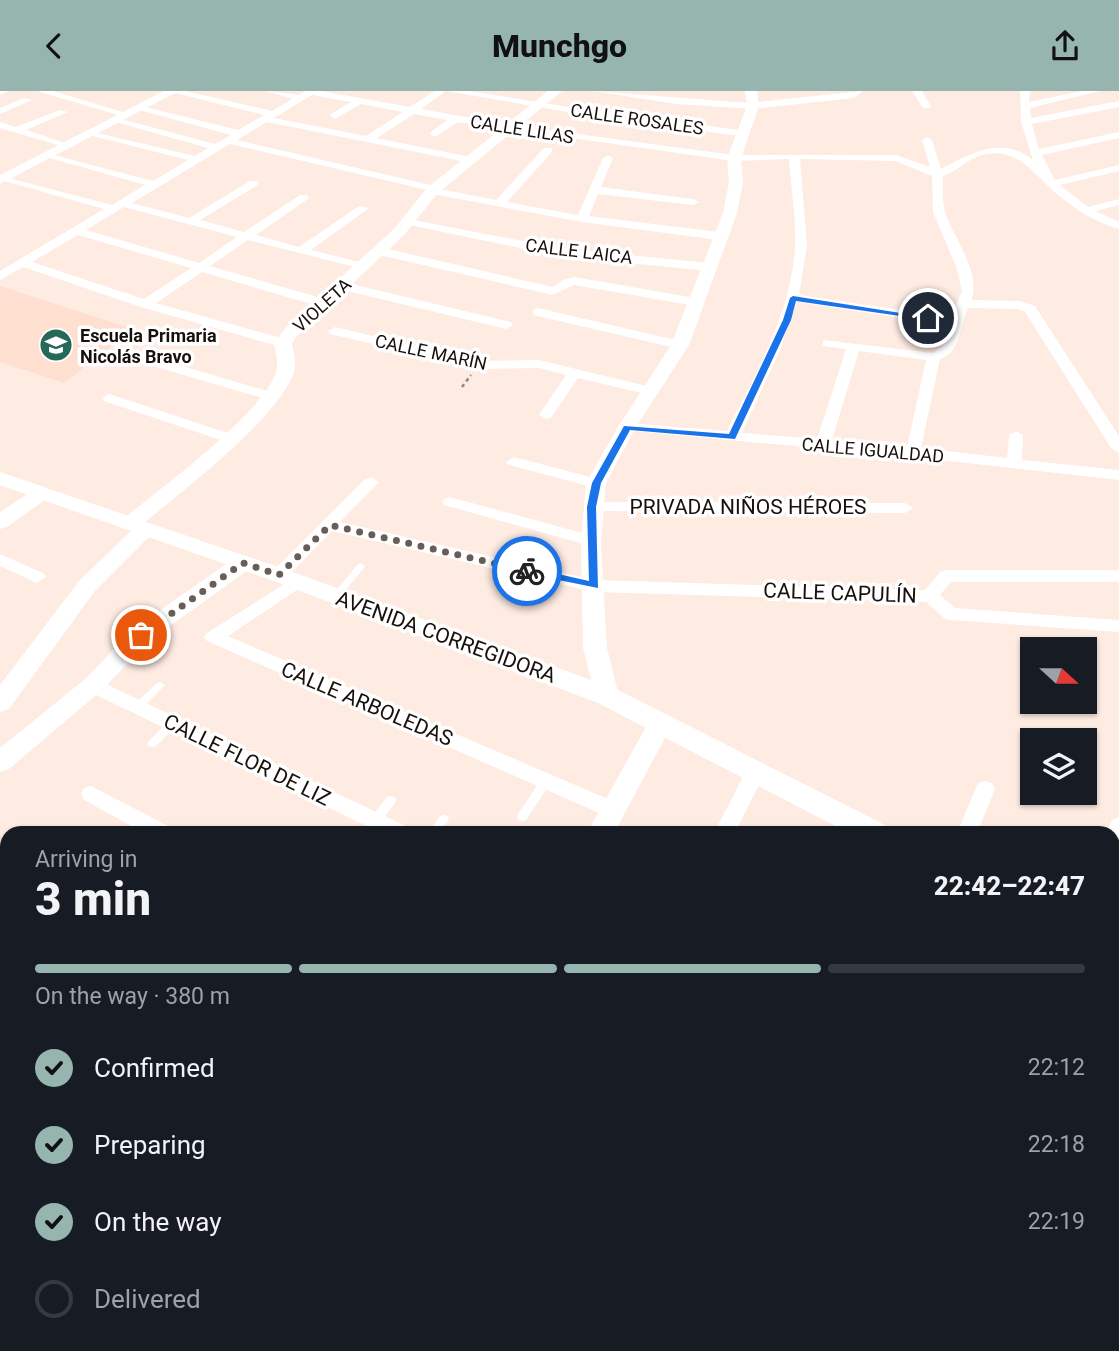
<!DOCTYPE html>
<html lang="en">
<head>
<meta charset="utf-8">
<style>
	body { margin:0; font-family:Roboto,sans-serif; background:#20242c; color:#f1f3f6; height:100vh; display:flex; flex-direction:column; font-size:26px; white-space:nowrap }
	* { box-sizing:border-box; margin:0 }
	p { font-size:23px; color:#9ea1a6 }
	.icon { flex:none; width:38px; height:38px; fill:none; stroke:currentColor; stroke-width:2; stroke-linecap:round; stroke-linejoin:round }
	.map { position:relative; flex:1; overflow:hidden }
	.sheet { position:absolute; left:0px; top:735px; width:1120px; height:525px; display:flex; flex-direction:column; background:#171b24; border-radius:21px 21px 0 0; box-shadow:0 2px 5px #0004 }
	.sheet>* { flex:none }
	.needle { width:46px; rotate:111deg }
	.controls { position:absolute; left:1020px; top:546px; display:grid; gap:14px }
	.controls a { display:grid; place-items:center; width:77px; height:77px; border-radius:0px; background:#171b24; box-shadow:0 2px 5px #0004; font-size:35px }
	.pin { position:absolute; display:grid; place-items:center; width:60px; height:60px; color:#fff; margin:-30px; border:4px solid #fff; border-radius:50%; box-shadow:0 2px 7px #0007 }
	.courier { position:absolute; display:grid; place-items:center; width:70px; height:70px; margin:-35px; border:5px solid #1a73e8; border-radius:50%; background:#fff; color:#222; box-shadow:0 2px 9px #0007 }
	.overview em { font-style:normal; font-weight:800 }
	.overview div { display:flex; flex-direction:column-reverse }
	.overview { display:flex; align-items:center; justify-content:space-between; height:119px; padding:0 35px }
	h1 { font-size:46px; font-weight:800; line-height:52px }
	.bar { display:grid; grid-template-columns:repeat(4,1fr); gap:10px 7px; align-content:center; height:84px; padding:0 35px }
	.bar i { height:9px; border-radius:5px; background:#363941 }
	.bar .current { background:#96b5af }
	.bar p { grid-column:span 4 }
	ol { padding:0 35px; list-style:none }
	li { display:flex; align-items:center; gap:21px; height:77px }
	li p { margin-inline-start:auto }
	li .icon { padding:7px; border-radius:50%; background:#96b5af; color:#111; stroke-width:4 }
	li:last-child { color:#9ea1a6 }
	li i { width:38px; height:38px; border:4px solid #363941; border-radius:50% }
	header { display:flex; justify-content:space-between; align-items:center; height:91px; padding:0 35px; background:#96b5af; color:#111; font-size:32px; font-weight:800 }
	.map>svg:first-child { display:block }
</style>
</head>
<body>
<header><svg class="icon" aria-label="back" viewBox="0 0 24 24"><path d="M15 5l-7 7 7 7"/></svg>Munchgo<svg class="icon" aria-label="share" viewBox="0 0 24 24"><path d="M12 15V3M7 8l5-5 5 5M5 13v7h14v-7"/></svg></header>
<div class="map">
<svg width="1119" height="1260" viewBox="0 0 1119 1260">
	<rect width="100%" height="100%" fill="#feebe2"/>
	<path fill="#ffe0d0" d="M 0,195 L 133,238 L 64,292 L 0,271 Z"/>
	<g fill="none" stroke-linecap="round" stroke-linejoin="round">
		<path stroke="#94867f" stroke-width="2.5" stroke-dasharray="3.5 3.5" stroke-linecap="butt" d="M 462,296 L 471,284"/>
		<path fill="#fff" fill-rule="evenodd" d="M 361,472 L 365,475 L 364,477 L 339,507 L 333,507 L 332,505 L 333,503 L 358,473 Z
			M 160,591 L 165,594 L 163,596 L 141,619 L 135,619 L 133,616 L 135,613 L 157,592 Z
			M 172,629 L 175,630 L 177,633 L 175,636 L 155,656 L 149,656 L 147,653 L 149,650 L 169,630 Z
			M 546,686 L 550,687 L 551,690 L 550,693 L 526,729 L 522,730 L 518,729 L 517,726 L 518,723 L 542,687 Z
			M 391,705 L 395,706 L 396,709 L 395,712 L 379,733 L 375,734 L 371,733 L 370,730 L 371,727 L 387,706 Z
			M 444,724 L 448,725 L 449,728 L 439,742 L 428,742 L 440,725 Z"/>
		<path fill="#fff" fill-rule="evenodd" d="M 0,0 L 9,0 L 0,4 Z
			M 37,0 L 53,0 L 133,24 L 125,26 Z
			M 167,0 L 185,0 L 272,20 L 292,8 L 267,0 L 299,4 L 305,0 L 321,0 L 410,16 L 435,0 L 446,0 L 421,18 L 510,34 L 734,64 L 896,64 L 930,76 L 922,49 L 927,46 L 932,49 L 941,78 C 971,63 1000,43 1033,69 L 1021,31 L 1020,0 L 1030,0 L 1029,11 L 1082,0 L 1100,0 L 1030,17 L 1031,27 L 1119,10 L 1119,16 L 1032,33 L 1039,58 L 1119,41 L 1119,47 L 1042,64 L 1055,89 L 1119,74 L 1119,80 L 1060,94 L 1088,116 L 1119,108 L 1119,114 L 1096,120 L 1119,131 L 1119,138 C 1096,132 1076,119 1058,104 C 1035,85 1020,57 986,63 C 969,66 958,80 943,85 C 943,97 942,113 946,124 C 955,148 982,184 971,209 L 1020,210 L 1035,215 L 1119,345 L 1119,362 L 1111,357 L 1025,221 L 1018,218 L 968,217 C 960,235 961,261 940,268 L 921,357 L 1007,367 L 1009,344 L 1016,340 L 1023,344 L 1022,369 L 1119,379 L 1119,389 L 913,366 L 622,339 L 620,336 L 622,333 L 627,332 L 727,340 C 756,282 792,221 795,154 C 796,126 791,97 789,68 L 734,70 L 458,31 L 435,46 L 430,43 L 431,41 L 447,29 L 414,23 L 377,47 L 475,67 L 475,71 L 471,72 L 267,31 L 237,49 L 435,95 L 440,98 L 496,109 L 544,57 L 552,57 L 552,61 L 507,111 L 578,124 L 603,67 L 608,64 L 613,67 L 601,96 L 693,108 L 699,111 L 693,114 L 598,103 L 589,125 L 719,141 L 725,145 L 719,149 L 582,131 L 432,103 L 427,99 L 230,53 L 132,112 L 189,127 L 250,90 L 258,90 L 258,94 L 200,129 L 244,141 L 300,104 L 308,104 L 308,108 L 256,144 L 299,156 L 359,115 L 369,117 L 311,159 L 367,173 L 367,179 L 248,149 L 210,175 L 328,209 L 328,215 L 318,215 L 202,181 L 156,212 L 288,249 L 288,255 L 278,255 L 141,216 L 23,176 L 0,189 L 0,180 L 104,118 L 1,89 L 1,85 L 112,114 L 145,94 L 46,66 L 46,62 L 153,90 L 188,69 L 89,44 L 89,40 L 195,65 L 208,57 L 112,30 L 117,27 L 215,53 L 231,44 L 136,18 L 141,15 L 238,39 L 264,24 ZM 312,4 L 351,11 L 331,23 L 330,25 L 335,28 L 361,13 L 403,21 L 366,45 L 274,27 ZM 800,68 L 895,70 L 932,85 L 933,121 L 957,178 L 962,201 L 950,226 L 799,204 L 807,154 ZM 124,116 L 237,146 L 199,172 L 86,139 ZM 78,144 L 191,177 L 144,208 L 32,171 ZM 797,211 L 948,234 L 942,256 L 933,262 L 823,249 L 823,255 L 846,258 L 817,348 L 742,342 L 780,259 ZM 859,260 L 926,269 L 907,356 L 832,349 Z
			M 446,0 L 469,0 L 613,23 L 741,39 L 746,42 L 741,45 L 613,29 Z
			M 593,0 L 749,12 L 862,0 L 854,7 L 753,18 L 676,13 Z
			M 912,0 L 922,0 L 931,15 L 929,17 L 923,17 Z
			M 24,7 L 32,9 L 0,23 L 0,17 Z
			M 60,19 L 68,21 L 26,39 L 68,53 L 68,57 L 0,37 L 0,31 L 16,36 Z
			M 409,128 L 558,157 L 709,172 L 715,176 L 709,180 L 558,165 L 405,133 L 403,131 Z
			M 379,156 L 553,196 L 563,189 L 574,186 L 696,207 L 702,211 L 696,215 L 574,194 L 553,204 L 375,163 L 373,160 Z
			M 343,191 L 511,231 L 513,234 L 506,238 L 339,198 L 337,195 Z
			M 538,217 L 680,250 L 687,254 L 680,258 L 533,224 L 533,218 Z
			M 335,236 L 480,270 L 539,269 L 655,297 L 657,300 L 650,304 L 578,287 L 551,327 L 546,328 L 539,324 L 566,284 L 539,277 L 480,278 L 330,243 L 328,240 Z
			M 155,267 L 274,302 L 276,305 L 269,309 L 150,274 L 148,271 Z
			M 109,303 L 234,344 L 236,347 L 229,351 L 224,350 L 104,310 L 102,307 Z
			M 514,366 L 602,389 L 604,392 L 596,397 L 509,374 L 506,371 Z
			M 371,386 L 379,391 L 340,431 L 594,489 L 925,499 L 940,481 L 946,479 L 1119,479 L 1119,491 L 951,491 L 940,504 L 955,517 L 1119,529 L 1119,541 L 950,529 L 944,527 L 926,511 L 594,501 L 332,440 L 285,488 L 273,488 L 271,484 L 273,480 L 365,388 Z
			M 450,406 L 597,446 L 599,450 L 591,455 L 444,414 L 442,411 L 444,408 Z
			M 592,411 L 905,412 L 913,417 L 905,422 L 586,420 L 584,416 Z
			M 0,463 L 43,482 L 46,486 L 37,492 L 0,475 Z
			M 297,485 L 306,491 L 303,495 L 228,545 L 622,714 L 625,720 L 622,726 L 615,728 L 608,726 L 207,550 L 204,546 L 207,542 Z
			M 93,587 L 408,736 L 411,742 L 381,742 L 86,599 L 84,594 L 86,589 Z
			M 755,674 L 762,676 L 765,682 L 735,742 L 714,742 L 748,676 Z
			M 985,690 L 992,692 L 995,698 L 977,742 L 957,742 L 978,692 Z
			M 91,695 L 170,736 L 173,742 L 144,742 L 84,709 L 81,703 L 84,697 Z
			M 1119,726 L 1119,756 L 1113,758 L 1113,742 L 1106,742 L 1112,729 Z
			M 0,784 L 7,786 L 7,806 L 0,804 Z
			M 0,902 L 7,905 L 7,929 L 0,926 Z
			M 1119,1123 L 1119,1165 L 1113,1168 L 1113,1126 Z
			M 0,1168 L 7,1171 L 7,1202 L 0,1199 Z
			M 73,1253 L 108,1253 L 110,1260 L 75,1260 Z
			M 450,1253 L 485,1253 L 487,1260 L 452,1260 Z
			M 721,1253 L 758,1253 L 760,1260 L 723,1260 Z
			M 973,1253 L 1010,1253 L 1012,1260 L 975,1260 Z"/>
		<path fill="#fff" fill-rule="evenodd" d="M 164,0 L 179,0 L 0,93 L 0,84 Z
			M 548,0 L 562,0 L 437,103 L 404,144 L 299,243 L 292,252 C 294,262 297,274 293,284 C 273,332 184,398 143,433 L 151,434 L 154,439 L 151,444 L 95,500 L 9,618 L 0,621 L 0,594 L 79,490 L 132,439 L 123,438 L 120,433 L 123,428 C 161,397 257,327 275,284 C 279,274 276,262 274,252 L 287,235 L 394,138 L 427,97 Z
			M 745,0 L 757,0 L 759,15 L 741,67 L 743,91 L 737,122 L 689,254 L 636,336 L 606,392 L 601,450 L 607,557 L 619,605 L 615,611 L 607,614 L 599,611 L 595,605 L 583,557 L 581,450 L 586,392 L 618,336 L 671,254 L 723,122 L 729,91 L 727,67 L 747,15 Z
			M 42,396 L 49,398 L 52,402 L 49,406 L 7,436 L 0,438 L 0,421 L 35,398 Z
			M 243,465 L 251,467 L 254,472 L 251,477 L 149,550 L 101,600 L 9,678 L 0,681 L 0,657 L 85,588 L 133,538 L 235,467 Z
			M 661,623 L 670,625 L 673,632 L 614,742 L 587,742 L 652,625 Z
			M 222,1253 L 261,1253 L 258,1260 L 220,1260 Z"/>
		<path fill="#fff" fill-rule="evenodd" d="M 0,381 L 287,479 L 616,598 L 885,734 L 889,742 L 849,742 L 598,612 L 271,489 L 0,394 Z
			M 1113,859 L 1119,861 L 1119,891 L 1113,889 Z"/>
	</g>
	<path fill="#1a73e8" d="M 793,205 L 932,227 L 928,229 L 796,210 L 791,229 L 735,348 L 630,339 L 601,392 L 596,416 L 598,497 L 524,482 L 524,477 L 527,476 L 589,490 L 587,416 L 592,392 L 624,335 L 729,343 L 783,229 L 790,207 Z"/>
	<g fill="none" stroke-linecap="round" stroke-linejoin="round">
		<path stroke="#685d57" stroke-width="7" stroke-dasharray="0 12.6" d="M 141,544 L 243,472 L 279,484 L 330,434 L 527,480"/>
	</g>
	<defs>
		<symbol id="school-disc" viewBox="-11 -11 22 22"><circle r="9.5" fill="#276959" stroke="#fff"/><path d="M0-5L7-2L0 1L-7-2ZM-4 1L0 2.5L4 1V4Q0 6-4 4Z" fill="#fff"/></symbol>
	</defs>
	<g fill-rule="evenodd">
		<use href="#school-disc" x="37" y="235" width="38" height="38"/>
	</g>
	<g text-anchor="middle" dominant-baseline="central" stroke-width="7" stroke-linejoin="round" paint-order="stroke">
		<g font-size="18" fill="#17100c" stroke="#fff">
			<text transform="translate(637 28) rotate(8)">CALLE ROSALES</text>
			<text transform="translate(522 38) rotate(9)">CALLE LILAS</text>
			<text transform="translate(579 160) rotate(7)">CALLE LAICA</text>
			<text transform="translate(322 214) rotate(-42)">VIOLETA</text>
			<text transform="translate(431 261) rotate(12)">CALLE MARÍN</text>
			<text transform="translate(873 359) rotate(5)">CALLE IGUALDAD</text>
		</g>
		<g font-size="18" font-weight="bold" fill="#17100c" stroke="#fff" text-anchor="start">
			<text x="80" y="244">Escuela Primaria<tspan x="80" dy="21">Nicolás Bravo</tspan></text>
		</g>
		<g font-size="21" fill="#17100c" stroke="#fff">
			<text x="748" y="416">PRIVADA NIÑOS HÉROES</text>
			<text transform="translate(840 502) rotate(2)">CALLE CAPULÍN</text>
			<text transform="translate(446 546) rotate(20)">AVENIDA CORREGIDORA</text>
			<text transform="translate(367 613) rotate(23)">CALLE ARBOLEDAS</text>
			<text transform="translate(247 669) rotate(26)">CALLE FLOR DE LIZ</text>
		</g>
	</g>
</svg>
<div class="controls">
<a><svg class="needle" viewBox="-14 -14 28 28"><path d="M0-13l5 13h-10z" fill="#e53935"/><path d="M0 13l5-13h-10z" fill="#9ea1a6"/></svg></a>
<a><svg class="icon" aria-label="layers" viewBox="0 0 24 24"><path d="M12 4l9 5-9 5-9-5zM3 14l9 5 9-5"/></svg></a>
</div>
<div class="pin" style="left:141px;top:544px;background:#ea580c"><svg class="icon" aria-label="bag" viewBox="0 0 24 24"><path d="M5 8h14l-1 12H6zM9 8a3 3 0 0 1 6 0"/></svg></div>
<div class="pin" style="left:928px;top:227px;background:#1f2937"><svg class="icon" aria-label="home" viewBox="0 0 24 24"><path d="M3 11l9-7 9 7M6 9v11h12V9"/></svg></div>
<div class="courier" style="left:527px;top:480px"><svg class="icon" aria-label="bike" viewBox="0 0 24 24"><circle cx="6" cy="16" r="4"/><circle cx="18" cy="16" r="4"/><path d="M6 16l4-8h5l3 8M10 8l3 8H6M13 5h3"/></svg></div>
<section class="sheet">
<div class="overview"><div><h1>3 min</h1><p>Arriving in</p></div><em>22:42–22:47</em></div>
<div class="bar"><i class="current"></i><i class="current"></i><i class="current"></i><i></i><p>On the way · 380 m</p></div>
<ol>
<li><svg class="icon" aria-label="check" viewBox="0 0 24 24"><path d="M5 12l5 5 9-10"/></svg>Confirmed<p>22:12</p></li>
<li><svg class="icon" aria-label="check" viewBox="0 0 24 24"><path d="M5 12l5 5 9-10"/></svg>Preparing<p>22:18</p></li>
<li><svg class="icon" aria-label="check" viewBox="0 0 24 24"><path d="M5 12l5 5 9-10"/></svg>On the way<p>22:19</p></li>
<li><i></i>Delivered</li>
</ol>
</section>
</div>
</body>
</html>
